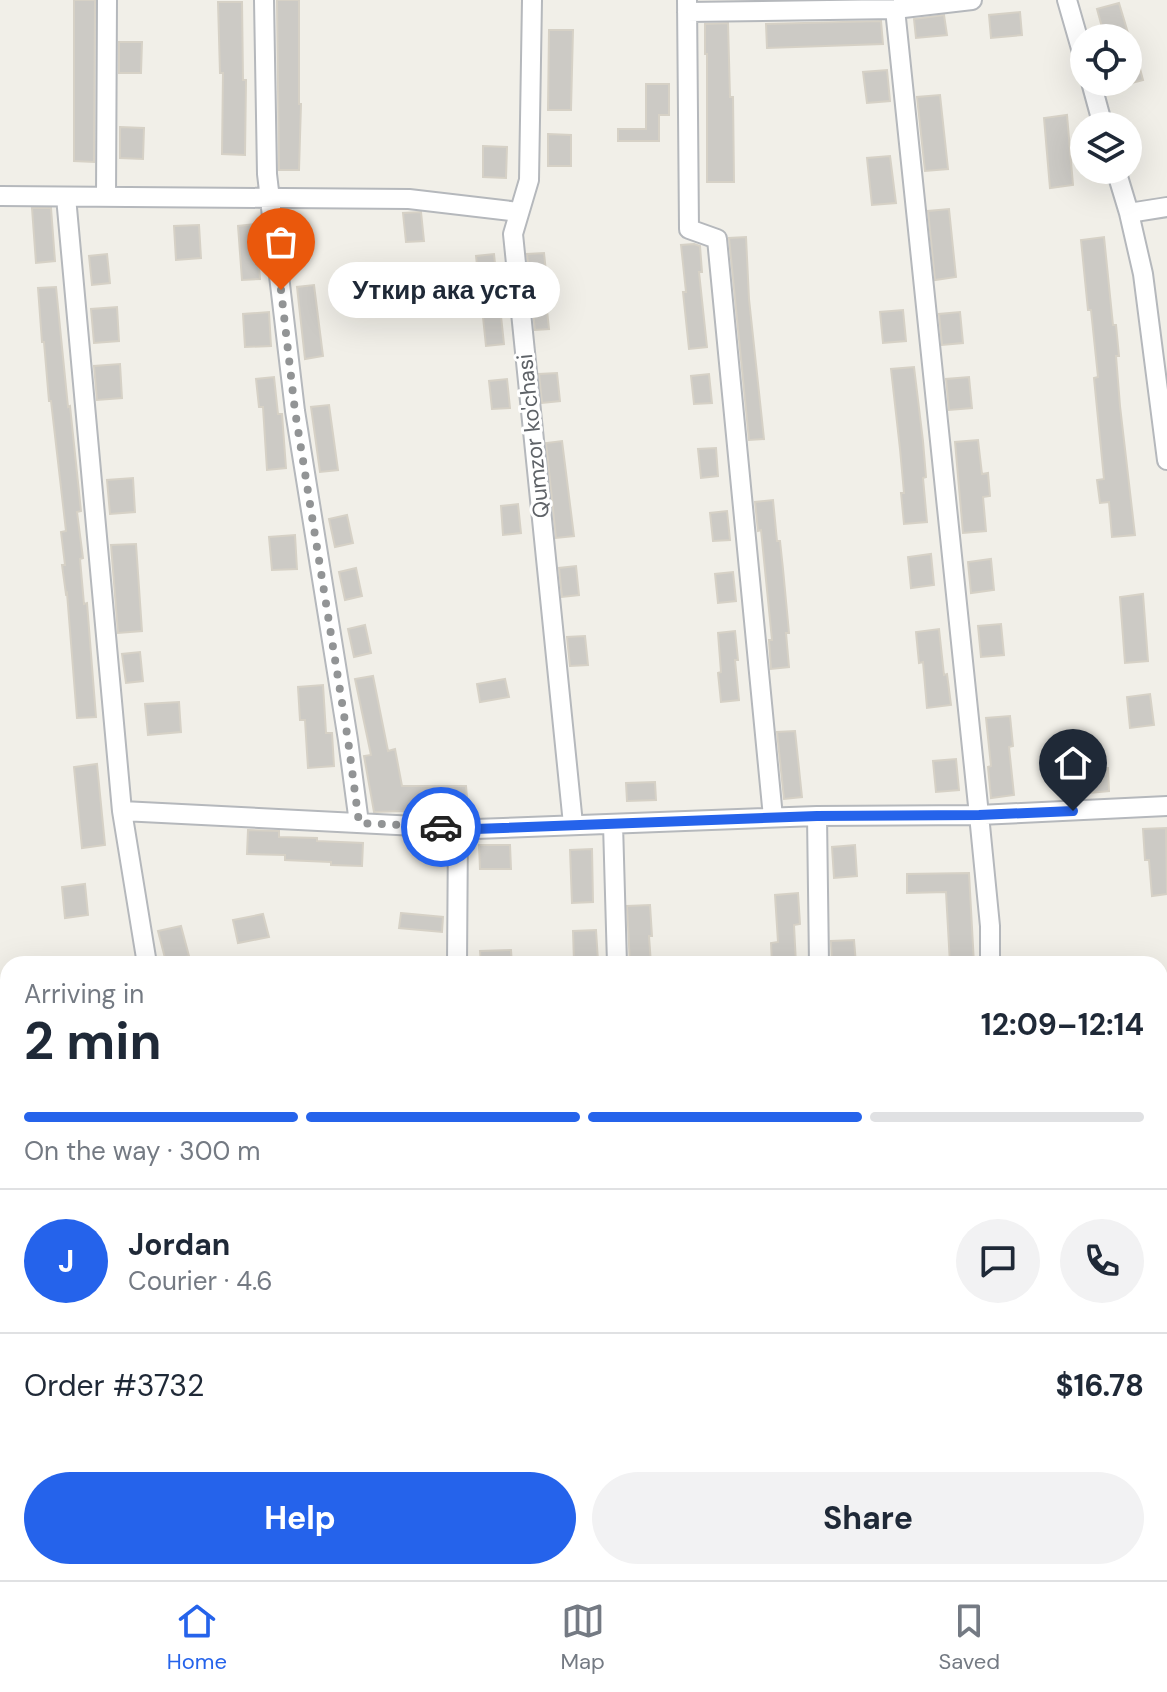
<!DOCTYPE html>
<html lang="en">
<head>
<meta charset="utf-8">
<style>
	body { margin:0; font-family:"DM Sans",sans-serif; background:#f2f2f3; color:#1f2937; height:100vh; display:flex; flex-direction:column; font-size:30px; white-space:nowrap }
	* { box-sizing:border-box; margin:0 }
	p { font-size:26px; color:#747a83 }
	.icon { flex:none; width:44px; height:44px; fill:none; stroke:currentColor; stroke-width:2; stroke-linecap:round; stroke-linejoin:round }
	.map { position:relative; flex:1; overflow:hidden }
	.sheet { position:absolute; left:0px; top:956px; width:1168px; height:624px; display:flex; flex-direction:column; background:#fff; border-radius:24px 24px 0 0; box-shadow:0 8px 32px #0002 }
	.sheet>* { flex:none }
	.controls { position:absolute; left:1070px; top:24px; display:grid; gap:16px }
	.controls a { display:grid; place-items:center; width:72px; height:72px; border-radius:50%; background:#fff; box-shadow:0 8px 32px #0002; font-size:40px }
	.pin { position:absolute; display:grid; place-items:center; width:68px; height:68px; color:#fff; margin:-82px -34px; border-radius:50% 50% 50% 0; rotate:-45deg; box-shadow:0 0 8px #0007 }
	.pin .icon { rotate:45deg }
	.courier { position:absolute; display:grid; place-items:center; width:80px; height:80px; margin:-40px; border:6px solid #2563eb; border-radius:50%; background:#fff; color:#222; box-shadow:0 2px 10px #0007 }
	.bubble { position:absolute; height:56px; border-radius:28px; background:#fff; box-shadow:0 8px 32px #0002; font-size:26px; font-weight:700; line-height:56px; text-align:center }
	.summary em { font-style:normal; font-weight:700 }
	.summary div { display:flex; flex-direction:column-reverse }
	.summary { display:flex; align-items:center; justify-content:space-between; height:136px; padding:0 24px }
	h1 { font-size:52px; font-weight:700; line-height:60px }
	.bar { display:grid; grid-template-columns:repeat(4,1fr); gap:12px 8px; align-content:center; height:96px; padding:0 24px }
	.bar i { height:10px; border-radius:6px; background:#e0e1e3 }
	.bar .on { background:#2563eb }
	.bar p { grid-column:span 4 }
	.line { display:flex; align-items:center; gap:20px; padding:0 24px; border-top:2px solid #e0e1e3 }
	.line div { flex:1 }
	.round { display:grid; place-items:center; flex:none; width:84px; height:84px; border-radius:42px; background:#f2f2f3 }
	.cta { display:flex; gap:16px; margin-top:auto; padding:16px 24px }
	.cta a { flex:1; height:92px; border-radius:48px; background:#2563eb; color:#fff; font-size:32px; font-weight:700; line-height:92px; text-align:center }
	.cta a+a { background:#f2f2f3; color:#1f2937 }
	.menu { display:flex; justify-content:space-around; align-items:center; height:112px; border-top:2px solid #e0e1e3; background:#fff; font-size:22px; color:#747a83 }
	.menu a { display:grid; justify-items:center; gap:4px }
	.menu .on { color:#2563eb }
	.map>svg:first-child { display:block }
</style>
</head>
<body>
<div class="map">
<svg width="1167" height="1580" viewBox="0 0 1167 1580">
	<rect width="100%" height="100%" fill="#f1efe8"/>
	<path fill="#cccac5" stroke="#d6d1c6" stroke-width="2" d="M 74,0 L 95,0 L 94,162 L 74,161 Z
		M 277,0 L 299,0 L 299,104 L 301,104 L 299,170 L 279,170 Z
		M 218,2 L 242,2 L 243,80 L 246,80 L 245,155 L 222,154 L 223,73 L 220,73 Z
		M 1119,3 L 1128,33 L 1105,38 L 1097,9 Z
		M 1020,12 L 1022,35 L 991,38 L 989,15 Z
		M 944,15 L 947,35 L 916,38 L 914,19 Z
		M 881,21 L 883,44 L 767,48 L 766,24 Z
		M 728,23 L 730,97 L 733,97 L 734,182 L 707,182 L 707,54 L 705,54 L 705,24 Z
		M 549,30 L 573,30 L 571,110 L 548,110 Z
		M 1128,39 L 1132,39 L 1143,80 L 1128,84 Z
		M 119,42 L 142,42 L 141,73 L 119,73 Z
		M 887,70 L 890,101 L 867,103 L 863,72 Z
		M 646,84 L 669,84 L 669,115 L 659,115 L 659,141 L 618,141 L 618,129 L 646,129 Z
		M 940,95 L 948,169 L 925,171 L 917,97 Z
		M 1067,115 L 1073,185 L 1050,188 L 1044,118 Z
		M 120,127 L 144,128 L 143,159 L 120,158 Z
		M 548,134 L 571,135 L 571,166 L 548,166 Z
		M 483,146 L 507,147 L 506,178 L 483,177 Z
		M 890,156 L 896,203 L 872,205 L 867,158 Z
		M 32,208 L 51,208 L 55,261 L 36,263 Z
		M 949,209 L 956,277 L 935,280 L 928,211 Z
		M 421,212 L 424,241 L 406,242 L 403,213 Z
		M 307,223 L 310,252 L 292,254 L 289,225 Z
		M 256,224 L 260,279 L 242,280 L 238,226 Z
		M 199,225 L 201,258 L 176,260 L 174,226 Z
		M 746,237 L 749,299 L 764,439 L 749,440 L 729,238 Z
		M 1104,237 L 1113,325 L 1116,325 L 1119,356 L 1116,356 L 1120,406 L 1135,535 L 1112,537 L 1109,502 L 1100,503 L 1097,480 L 1104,479 L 1094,378 L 1098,377 L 1091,310 L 1088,310 L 1081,240 Z
		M 694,244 L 700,246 L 702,272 L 699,272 L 707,347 L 689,349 L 683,292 L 686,292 L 681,245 Z
		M 544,253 L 547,282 L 544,282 L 549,329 L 535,330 L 527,254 Z
		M 107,254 L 110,283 L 92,285 L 89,256 Z
		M 494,254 L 497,283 L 479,285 L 476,256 Z
		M 314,285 L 323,356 L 305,359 L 297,287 Z
		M 56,287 L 68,407 L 70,406 L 81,511 L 77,512 L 83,558 L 80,559 L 84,604 L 87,603 L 96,717 L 77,718 L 67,593 L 66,594 L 62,565 L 65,565 L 61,532 L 66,531 L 51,401 L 49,401 L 44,342 L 42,342 L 38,288 Z
		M 117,307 L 119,341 L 94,343 L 91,309 Z
		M 903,310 L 906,341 L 883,343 L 880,312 Z
		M 269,312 L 271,346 L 245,347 L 243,314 Z
		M 960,312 L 963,343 L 942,345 L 939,314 Z
		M 501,316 L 504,344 L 486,346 L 483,317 Z
		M 120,364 L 122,398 L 97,400 L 94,366 Z
		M 914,367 L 923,441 L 926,477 L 923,478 L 927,522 L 904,524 L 901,493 L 904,493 L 900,449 L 891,369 Z
		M 557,373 L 560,401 L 542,403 L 539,374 Z
		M 709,374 L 712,403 L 694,404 L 691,376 Z
		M 274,377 L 278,414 L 282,414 L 286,468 L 267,470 L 263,407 L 259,407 L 256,379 Z
		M 969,377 L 972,408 L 949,410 L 946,379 Z
		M 507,379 L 510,408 L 492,409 L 489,381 Z
		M 329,405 L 338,470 L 320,472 L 311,407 Z
		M 978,440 L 982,474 L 988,473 L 990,496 L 983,497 L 986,531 L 963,533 L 955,442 Z
		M 562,441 L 574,536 L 556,538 L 546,443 Z
		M 716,448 L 718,476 L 701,478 L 698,449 Z
		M 133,478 L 135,512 L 110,514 L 107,480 Z
		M 773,500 L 777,541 L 780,541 L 783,569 L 789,633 L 786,633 L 789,667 L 771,669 L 769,640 L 772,640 L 761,530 L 758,531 L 755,502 Z
		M 518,504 L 521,533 L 503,535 L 501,506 Z
		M 727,511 L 730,540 L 713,541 L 710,513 Z
		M 347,515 L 353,543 L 335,547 L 329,519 Z
		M 295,535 L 297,569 L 272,570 L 269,537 Z
		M 136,544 L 142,631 L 118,633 L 111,545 Z
		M 931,554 L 934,585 L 911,588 L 908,557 Z
		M 991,559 L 994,590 L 971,593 L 968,562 Z
		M 576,566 L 579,595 L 562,597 L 559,568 Z
		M 356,568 L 362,596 L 345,600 L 339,572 Z
		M 733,572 L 736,601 L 718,603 L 715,574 Z
		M 1143,594 L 1148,661 L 1125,663 L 1120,597 Z
		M 1001,624 L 1004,655 L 981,657 L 978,626 Z
		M 365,625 L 371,653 L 354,657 L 348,629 Z
		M 939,629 L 944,675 L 947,674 L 951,705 L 927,708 L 923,662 L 919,663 L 916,632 Z
		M 735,631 L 738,660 L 735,660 L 739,700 L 721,702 L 718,673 L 721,672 L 718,633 Z
		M 585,636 L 588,665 L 570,666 L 567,637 Z
		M 140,652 L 143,681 L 126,683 L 122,654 Z
		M 373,676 L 388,751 L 395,749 L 402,786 L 466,786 L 468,809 L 374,812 L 364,756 L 371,755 L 355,679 Z
		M 505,679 L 509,697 L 480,702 L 477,684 Z
		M 323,685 L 326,733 L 332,733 L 334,766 L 308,768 L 305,720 L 300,720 L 298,687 Z
		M 1150,694 L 1154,725 L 1130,728 L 1127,697 Z
		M 179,702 L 181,732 L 148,735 L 145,704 Z
		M 1010,716 L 1013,746 L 1009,747 L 1014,795 L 991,798 L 988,767 L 991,766 L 986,718 Z
		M 795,731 L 802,797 L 784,799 L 777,732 Z
		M 956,759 L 959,790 L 936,792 L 933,761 Z
		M 97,764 L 105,845 L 82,848 L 74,767 Z
		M 1108,768 L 1109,791 L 1079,794 L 1077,770 Z
		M 655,782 L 656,800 L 627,801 L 626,783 Z
		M 1166,828 L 1167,894 L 1152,896 L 1149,860 L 1145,860 L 1143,829 Z
		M 248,830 L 279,831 L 279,837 L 317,838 L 317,841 L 363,843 L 362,866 L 331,865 L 331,862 L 285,860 L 285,855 L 247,854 Z
		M 479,845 L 510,845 L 511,869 L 480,869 Z
		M 855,845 L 857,876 L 834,878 L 832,847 Z
		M 592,849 L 593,902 L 572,903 L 570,850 Z
		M 969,873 L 974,964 L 950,964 L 946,892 L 907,893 L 907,874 Z
		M 85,884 L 88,915 L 65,918 L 62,887 Z
		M 798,893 L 800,924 L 794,925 L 796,964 L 772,964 L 771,943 L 778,942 L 775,895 Z
		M 650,905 L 652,936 L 649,936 L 651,964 L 630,964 L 627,906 Z
		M 401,913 L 443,917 L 442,932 L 399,928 Z
		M 263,914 L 269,937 L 238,943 L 233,920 Z
		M 181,926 L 189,956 L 166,962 L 158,931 Z
		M 596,930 L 598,961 L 574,962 L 573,931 Z
		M 854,940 L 856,964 L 832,964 L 831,941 Z
		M 511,950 L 512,964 L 481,964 L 480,951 Z"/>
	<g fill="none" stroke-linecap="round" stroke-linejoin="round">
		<defs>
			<path id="minor" d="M 264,0 L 267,174 L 295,411 L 348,740 L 359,823
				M 532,0 L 529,180 L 513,234 L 573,824
				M 687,0 L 689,229 L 717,239 L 773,817
				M 1067,0 L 1084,59
				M 895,9 L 979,815 L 990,926 L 990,964
				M 687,12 L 895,9 L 972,0
				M 1091,82 L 1103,126
				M 1116,170 L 1129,213 L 1143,274 L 1167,460
				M 0,196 L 409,199 L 519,212
				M 66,197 L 122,811 L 147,964
				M 106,197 L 107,0
				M 1129,213 L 1167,207
				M 122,811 L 475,829 L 817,816 L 979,815 L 1167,806
				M 817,816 L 819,964
				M 613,824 L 617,964
				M 457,964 L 458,828
				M 0,1338 L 8,1341
				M 1160,1365 L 1167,1365
				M 536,1572 L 549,1580
				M 997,1572 L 997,1580
				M 333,1580 L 359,1572"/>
		</defs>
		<use href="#minor" stroke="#b5b8bc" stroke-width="22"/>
		<use href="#minor" stroke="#fff" stroke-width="18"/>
	</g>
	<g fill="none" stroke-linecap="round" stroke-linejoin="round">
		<path stroke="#929495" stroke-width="8" stroke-dasharray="0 14.4" d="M 281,290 L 295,411 L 348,740 L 359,823 L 441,827"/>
		<path stroke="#2563eb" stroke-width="10" d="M 441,827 L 475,829 L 817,816 L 979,815 L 1073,811"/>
	</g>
	<g text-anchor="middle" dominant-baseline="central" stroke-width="6" stroke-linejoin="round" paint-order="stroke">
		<g font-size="22" fill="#5f6368" stroke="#fff">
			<text transform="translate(533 436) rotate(-96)">Qumzor ko'chasi</text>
		</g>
	</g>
</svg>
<div class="controls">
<a><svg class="icon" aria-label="locate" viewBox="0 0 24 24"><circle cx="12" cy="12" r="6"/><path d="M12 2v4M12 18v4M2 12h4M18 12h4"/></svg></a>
<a><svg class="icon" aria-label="layers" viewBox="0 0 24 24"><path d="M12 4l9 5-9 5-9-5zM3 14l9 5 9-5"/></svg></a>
</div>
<div class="pin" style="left:281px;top:290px;background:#ea580c"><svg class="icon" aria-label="bag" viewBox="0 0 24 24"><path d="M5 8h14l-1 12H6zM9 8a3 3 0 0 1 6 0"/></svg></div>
<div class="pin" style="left:1073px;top:811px;background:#1f2937"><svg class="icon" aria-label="home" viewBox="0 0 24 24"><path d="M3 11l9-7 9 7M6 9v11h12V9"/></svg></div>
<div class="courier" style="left:441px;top:827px"><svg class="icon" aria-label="car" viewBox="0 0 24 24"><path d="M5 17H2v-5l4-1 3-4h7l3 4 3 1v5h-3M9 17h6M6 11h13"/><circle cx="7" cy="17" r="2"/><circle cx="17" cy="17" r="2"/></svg></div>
<div class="bubble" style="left:328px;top:262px;width:232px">Уткир ака уста</div>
<section class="sheet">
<div class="summary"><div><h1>2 min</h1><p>Arriving in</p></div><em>12:09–12:14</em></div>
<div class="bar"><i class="on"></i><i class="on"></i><i class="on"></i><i></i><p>On the way · 300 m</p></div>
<div class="line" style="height:144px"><b class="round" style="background:#2563eb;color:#fff">J</b><div><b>Jordan</b><p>Courier · 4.6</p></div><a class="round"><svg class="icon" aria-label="chat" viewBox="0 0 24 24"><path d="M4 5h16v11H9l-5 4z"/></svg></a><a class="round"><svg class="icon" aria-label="phone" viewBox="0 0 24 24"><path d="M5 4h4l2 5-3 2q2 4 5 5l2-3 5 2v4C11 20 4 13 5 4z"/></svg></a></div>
<div class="line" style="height:104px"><div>Order #3732</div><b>$16.78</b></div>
<div class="cta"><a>Help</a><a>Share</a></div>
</section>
</div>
<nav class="menu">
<a class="on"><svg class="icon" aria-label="home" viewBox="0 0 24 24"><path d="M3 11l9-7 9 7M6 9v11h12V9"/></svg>Home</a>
<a><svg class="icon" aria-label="map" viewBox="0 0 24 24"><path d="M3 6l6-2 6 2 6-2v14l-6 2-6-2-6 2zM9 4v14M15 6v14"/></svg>Map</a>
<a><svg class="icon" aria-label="saved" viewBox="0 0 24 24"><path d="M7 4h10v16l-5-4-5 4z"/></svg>Saved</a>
</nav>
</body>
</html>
